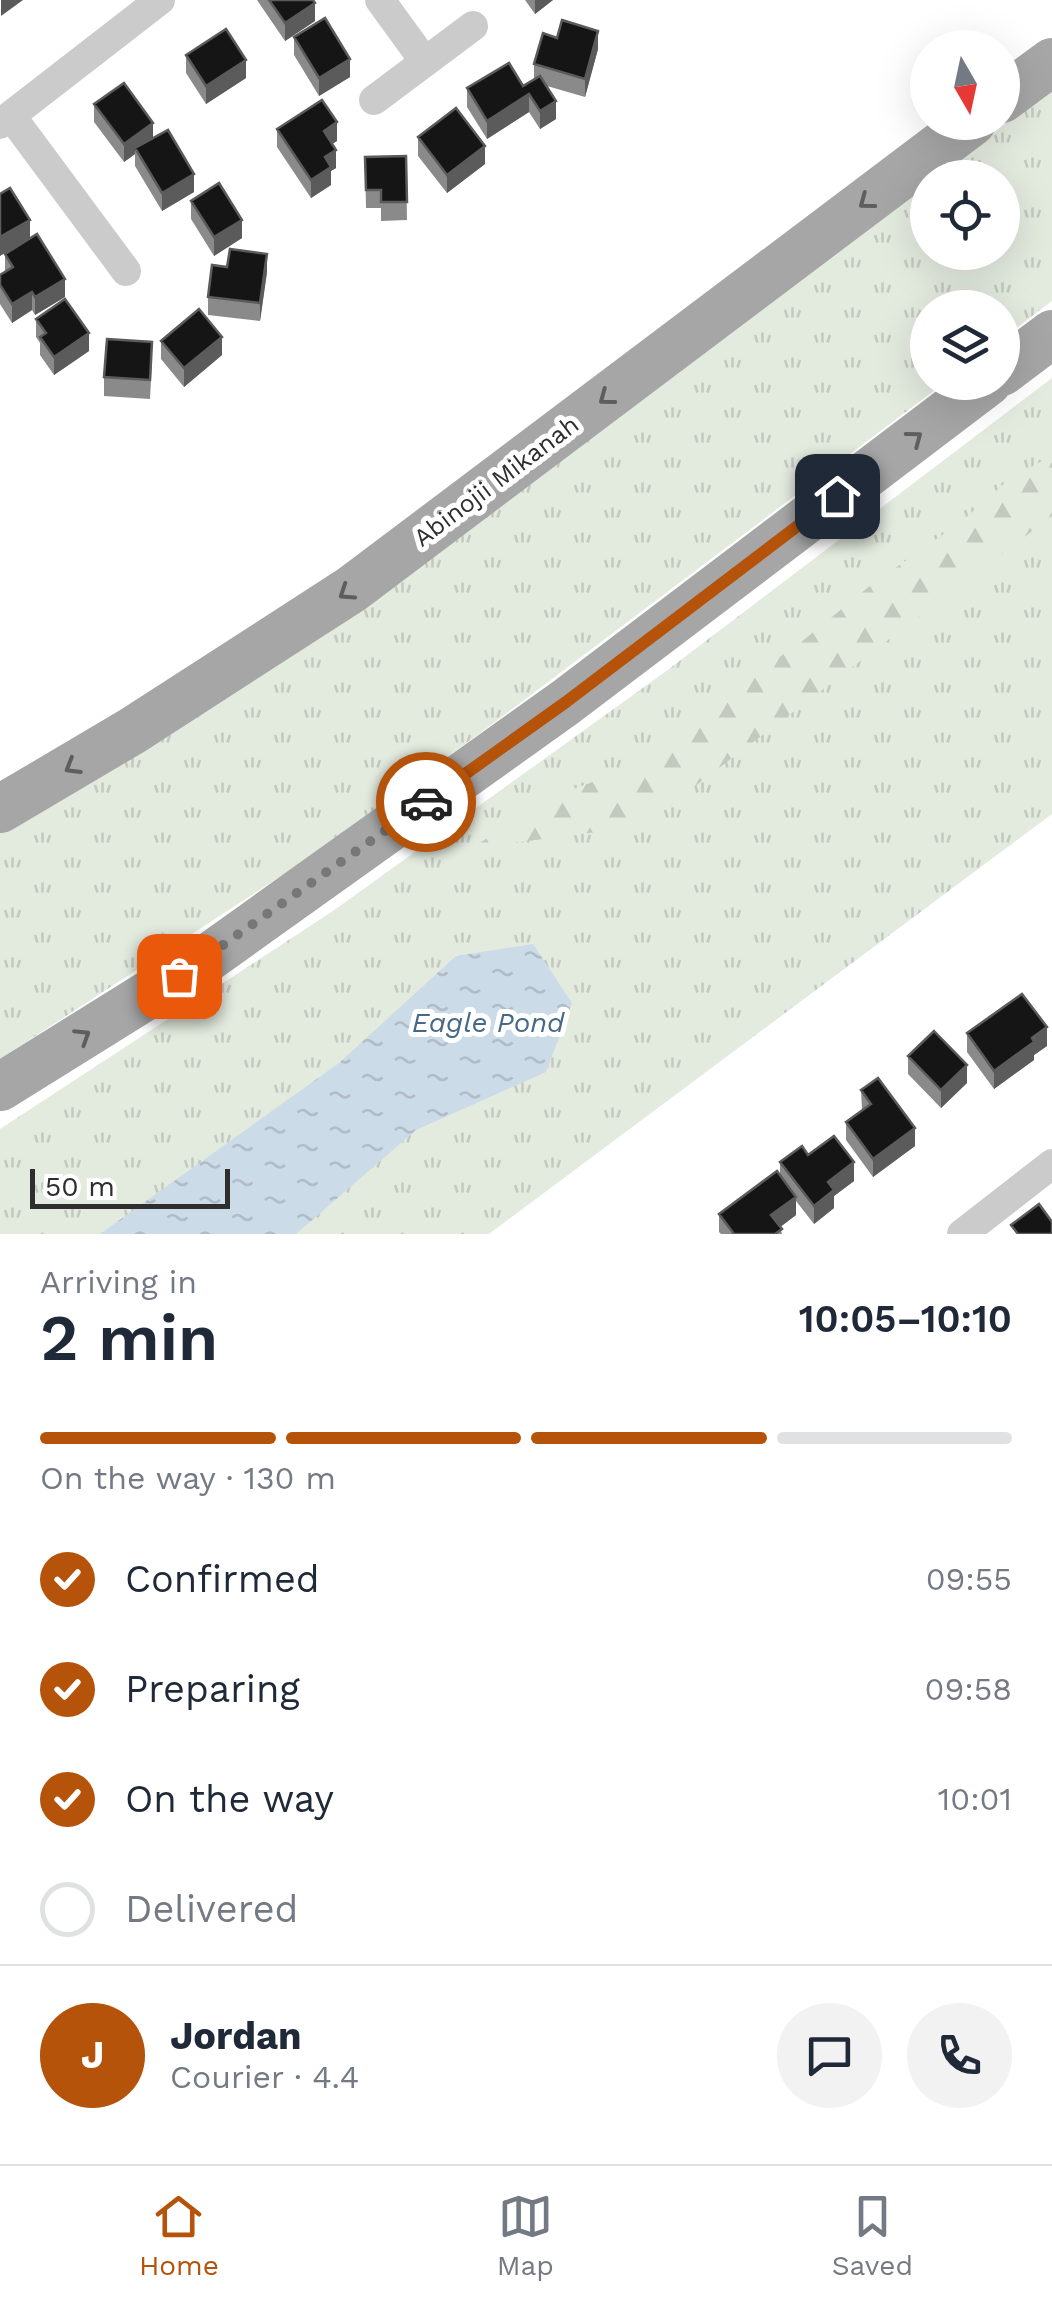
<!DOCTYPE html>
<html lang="en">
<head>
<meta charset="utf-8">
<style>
	body { margin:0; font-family:"Work Sans",sans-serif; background:#f2f2f3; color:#1f2937; height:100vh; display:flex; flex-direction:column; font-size:38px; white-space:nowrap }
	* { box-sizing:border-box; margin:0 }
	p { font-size:32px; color:#747a83 }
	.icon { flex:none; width:55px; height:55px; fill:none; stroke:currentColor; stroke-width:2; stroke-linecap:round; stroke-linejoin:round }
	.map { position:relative; height:1234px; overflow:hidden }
	.details { display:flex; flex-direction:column; background:#fff; flex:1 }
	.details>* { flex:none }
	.needle { width:65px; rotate:171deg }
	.tools { position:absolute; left:910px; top:30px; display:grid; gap:20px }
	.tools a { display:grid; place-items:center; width:110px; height:110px; border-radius:50%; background:#fff; box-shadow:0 10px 40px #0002; font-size:50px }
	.scale { position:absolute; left:30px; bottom:25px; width:200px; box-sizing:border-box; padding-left:10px; border:5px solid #2e2e2e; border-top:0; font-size:28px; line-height:35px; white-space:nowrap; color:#2e2e2e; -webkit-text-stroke:8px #fff; paint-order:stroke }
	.pin { position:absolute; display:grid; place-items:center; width:85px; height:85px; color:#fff; margin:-42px; border-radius:20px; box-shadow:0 5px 15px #0006 }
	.courier { position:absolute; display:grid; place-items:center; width:100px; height:100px; margin:-50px; border:8px solid #b45309; border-radius:50%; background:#fff; color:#222; box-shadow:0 2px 12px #0007 }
	.overview em { font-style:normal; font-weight:600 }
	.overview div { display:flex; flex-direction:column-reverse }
	.overview { display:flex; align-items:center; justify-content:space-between; height:170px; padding:0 40px }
	h1 { font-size:65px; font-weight:600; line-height:75px }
	.bar { display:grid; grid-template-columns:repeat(4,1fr); gap:15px 10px; align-content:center; height:120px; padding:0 40px }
	.bar i { height:12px; border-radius:8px; background:#e0e1e3 }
	.bar .on { background:#b45309 }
	.bar p { grid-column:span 4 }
	.line { display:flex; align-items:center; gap:25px; padding:0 40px; border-top:2px solid #e0e1e3 }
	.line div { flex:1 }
	.round { display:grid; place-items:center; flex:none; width:105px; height:105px; border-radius:52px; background:#f2f2f3 }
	ol { padding:0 40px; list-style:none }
	li { display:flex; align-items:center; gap:30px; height:110px }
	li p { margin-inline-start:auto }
	li .icon { padding:10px; border-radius:50%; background:#b45309; color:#fff; stroke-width:4 }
	li:last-child { color:#747a83 }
	li i { width:55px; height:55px; border:5px solid #e0e1e3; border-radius:50% }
	.tab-bar { display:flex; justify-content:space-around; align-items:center; height:140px; border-top:2px solid #e0e1e3; background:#fff; font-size:28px; color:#747a83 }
	.tab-bar a { display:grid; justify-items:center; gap:5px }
	.tab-bar .on { color:#b45309 }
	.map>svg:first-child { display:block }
</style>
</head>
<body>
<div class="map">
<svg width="1052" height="1234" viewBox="0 0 1052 1234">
	<defs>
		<pattern id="grass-tufts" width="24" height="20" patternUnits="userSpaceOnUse" patternTransform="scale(2.5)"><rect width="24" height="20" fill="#e3eade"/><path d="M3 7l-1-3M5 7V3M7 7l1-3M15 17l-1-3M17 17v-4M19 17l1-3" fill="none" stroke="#c3c9bf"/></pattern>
		<pattern id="forest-firs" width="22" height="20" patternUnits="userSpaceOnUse" patternTransform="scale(2.5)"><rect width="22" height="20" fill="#e3eade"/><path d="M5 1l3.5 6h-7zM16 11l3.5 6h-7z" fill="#c3c9bf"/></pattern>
		<pattern id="water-ripples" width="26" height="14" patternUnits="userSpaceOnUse" patternTransform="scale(2.5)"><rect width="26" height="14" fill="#ccdbe8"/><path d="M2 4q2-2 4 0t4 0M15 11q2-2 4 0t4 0" fill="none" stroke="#b0bcc7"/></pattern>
	</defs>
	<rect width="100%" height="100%" fill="#fff"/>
	<path fill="url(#grass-tufts)" fill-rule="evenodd" d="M 1052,82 L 1052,301 L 1003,338 L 1002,308 L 928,308 L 928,382 L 944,383 L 495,722 L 304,861 L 0,1059 L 0,822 L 638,394 L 998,123 L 1002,122 L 1003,119 ZM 928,178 L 1002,178 L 1002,252 L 928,252 Z
		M 1052,378 L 1052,814 L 489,1234 L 0,1234 L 0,1129 L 333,911 L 665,672 Z"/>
	<path fill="url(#forest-firs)" d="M 1052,455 L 1052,516 L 633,833 L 597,832 L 472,848 L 549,798 L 644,763 L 703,722 L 747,679 L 800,643 L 871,585 L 962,521 L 1007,481 Z"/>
	<path fill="url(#water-ripples)" d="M 533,944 L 572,1003 L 546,1072 L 416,1130 L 296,1234 L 100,1234 L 339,1063 L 456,956 Z"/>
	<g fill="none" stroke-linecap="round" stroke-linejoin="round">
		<path stroke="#cbcbcb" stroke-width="30" d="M 380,0 L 425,62
			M 374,100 L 473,26
			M 11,116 L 126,271
			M 0,124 L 160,0
			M 962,1234 L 1052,1164"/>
		<path stroke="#a6a6a6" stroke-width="48" d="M 1002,99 L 1052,62
			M 1002,372 L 1052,334
			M 0,809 L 132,731 L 352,589 L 972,122
			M 0,1087 L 209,957 L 566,702 L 988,382"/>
	</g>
	<path fill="#8a8a8a" d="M 257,0 L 313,0 L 315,21 L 285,41 Z
		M 525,0 L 553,0 L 535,14 Z
		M 294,37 L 350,77 L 319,96 L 294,55 Z
		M 598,49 L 585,97 L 547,86 L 556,119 L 540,129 L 529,112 L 487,139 L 467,107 L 467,88 L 523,86 L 534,80 L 534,64 Z
		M 186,55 L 246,78 L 206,104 L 186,73 Z
		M 94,104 L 153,138 L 194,192 L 162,211 L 135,166 L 135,154 L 124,162 L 94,122 Z
		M 277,129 L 337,141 L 332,144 L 336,168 L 331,171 L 331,185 L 311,198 L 277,147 Z
		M 418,137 L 485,164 L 447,193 L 418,156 Z
		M 406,156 L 407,220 L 381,221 L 381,208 L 366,208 L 365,157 Z
		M 191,201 L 242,238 L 214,256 L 191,219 Z
		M 5,254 L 65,297 L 35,315 L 32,310 L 12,323 L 0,304 L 0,275 L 5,272 Z
		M 267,272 L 260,321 L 208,315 L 208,297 Z
		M 36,319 L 89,351 L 54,375 L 40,355 L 40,343 L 36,337 Z
		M 161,341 L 222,355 L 184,387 L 161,359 Z
		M 152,361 L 150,399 L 104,396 L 104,377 Z
		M 967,1033 L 1047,1046 L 1034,1055 L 1034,1060 L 994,1089 L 967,1052 Z
		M 908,1056 L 967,1083 L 941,1108 L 908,1074 Z
		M 861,1090 L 915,1146 L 873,1177 L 846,1140 L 846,1122 L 862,1110 Z
		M 808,1155 L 854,1181 L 834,1196 L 834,1208 L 814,1224 L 796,1201 L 796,1215 L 780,1227 L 782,1234 L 721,1234 L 719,1232 L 719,1214 L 780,1175 L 780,1162 Z"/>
	<path fill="#5b5b5b" d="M 1,0 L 23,0 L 1,16 Z
		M 535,0 L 553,0 L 535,14 Z
		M 315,3 L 315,21 L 285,41 L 285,23 Z
		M 598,31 L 598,49 L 585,97 L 585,79 Z
		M 350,59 L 350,77 L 319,96 L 319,78 Z
		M 246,60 L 246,78 L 206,104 L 206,86 Z
		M 529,94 L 529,112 L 487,139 L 487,121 Z
		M 556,101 L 556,119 L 540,129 L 540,111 Z
		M 337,122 L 337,141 L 324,149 L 324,131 Z
		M 153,123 L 153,141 L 135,148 L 135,154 L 124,162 L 124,144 Z
		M 485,146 L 485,164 L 447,193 L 447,175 Z
		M 336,150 L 336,168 L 331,171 L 331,185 L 311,198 L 311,180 L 325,157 Z
		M 194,174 L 194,192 L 162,211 L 162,193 Z
		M 30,220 L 30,238 L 0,256 L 0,237 Z
		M 242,220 L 242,238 L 214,256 L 214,237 Z
		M 267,254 L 267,272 L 260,321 L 260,303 Z
		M 65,279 L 65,297 L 35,315 L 35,297 Z
		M 32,292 L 32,310 L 12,323 L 12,304 Z
		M 89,333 L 89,351 L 54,375 L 54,357 Z
		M 222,337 L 222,355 L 184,387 L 184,368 Z
		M 1047,1027 L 1047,1046 L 1034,1055 L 1034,1060 L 994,1089 L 994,1071 Z
		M 967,1065 L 967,1083 L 941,1108 L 941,1090 Z
		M 915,1128 L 915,1146 L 873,1177 L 873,1159 Z
		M 854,1162 L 854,1181 L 834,1196 L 834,1208 L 814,1224 L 814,1206 L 828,1182 Z
		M 796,1197 L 796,1215 L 771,1234 L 771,1215 Z"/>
	<path fill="#151515" stroke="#5b5b5b" stroke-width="2.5" d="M 269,0 L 313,0 L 315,3 L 285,23 Z
		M 325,18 L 350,59 L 319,78 L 294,37 Z
		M 562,20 L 598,31 L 585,79 L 534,64 L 543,33 L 557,38 Z
		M 226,29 L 246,60 L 206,86 L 186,55 Z
		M 509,63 L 523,86 L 540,76 L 556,101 L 540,111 L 529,94 L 487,121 L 467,88 Z
		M 124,83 L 153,123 L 124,144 L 94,104 Z
		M 322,100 L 337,122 L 324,131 L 336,150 L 325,157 L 331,167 L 311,180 L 277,129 Z
		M 456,108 L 485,146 L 447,175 L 418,137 Z
		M 168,130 L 194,174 L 162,193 L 135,148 Z
		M 406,156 L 407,202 L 381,202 L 381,190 L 366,190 L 365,157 Z
		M 219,183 L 242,220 L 214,237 L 191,201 Z
		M 10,188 L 30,220 L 0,237 L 0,194 Z
		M 37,234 L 65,279 L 35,297 L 32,292 L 12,304 L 0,285 L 0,275 L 13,267 L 5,254 Z
		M 230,249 L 267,254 L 260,303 L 208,297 L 212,265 L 227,267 Z
		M 65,299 L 89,333 L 54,357 L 40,337 L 46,333 L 36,319 Z
		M 199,309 L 222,337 L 184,368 L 161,341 Z
		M 107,339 L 152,342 L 150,380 L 104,377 Z
		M 1022,994 L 1047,1027 L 1032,1038 L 1034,1042 L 994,1071 L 967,1033 Z
		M 934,1031 L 967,1065 L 941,1090 L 908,1056 Z
		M 878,1078 L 915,1128 L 873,1159 L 846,1122 L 871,1104 L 861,1090 Z
		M 834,1136 L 854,1162 L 828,1182 L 834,1190 L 814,1206 L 780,1162 L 802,1146 L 808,1155 Z
		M 777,1171 L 796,1197 L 771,1215 L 782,1229 L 775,1234 L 734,1234 L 719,1214 Z
		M 1039,1204 L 1052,1222 L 1052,1234 L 1018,1234 L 1011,1225 Z"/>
	<defs><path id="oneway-chevron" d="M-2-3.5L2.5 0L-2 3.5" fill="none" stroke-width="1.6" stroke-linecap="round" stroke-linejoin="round" transform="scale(2.5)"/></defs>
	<g stroke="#5e5e5e">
		<use href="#oneway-chevron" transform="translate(866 202) rotate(143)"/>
		<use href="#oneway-chevron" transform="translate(606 398) rotate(143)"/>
		<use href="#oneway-chevron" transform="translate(915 438) rotate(-37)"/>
		<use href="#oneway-chevron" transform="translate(346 593) rotate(146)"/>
		<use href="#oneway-chevron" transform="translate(72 767) rotate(149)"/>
		<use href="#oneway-chevron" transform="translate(83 1036) rotate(-32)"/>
	</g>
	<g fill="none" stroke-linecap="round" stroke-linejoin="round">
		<path stroke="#777" stroke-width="10" stroke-dasharray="0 18" d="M 179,976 L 426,802"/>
		<path stroke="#b45309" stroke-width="12" d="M 426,802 L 566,702 L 837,496"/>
	</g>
	<g text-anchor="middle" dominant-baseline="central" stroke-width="10" stroke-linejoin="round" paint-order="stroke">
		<g font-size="25" fill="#2e2e2e" stroke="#fff">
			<text transform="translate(496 481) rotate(-37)">Abinojii Mikanah</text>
		</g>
		<g font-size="28" font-style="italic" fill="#466987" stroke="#fff">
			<text x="488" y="1022">Eagle Pond</text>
		</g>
	</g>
</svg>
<div class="tools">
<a><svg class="needle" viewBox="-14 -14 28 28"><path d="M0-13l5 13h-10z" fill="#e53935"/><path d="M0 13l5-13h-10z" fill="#747a83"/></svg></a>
<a><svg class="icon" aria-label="locate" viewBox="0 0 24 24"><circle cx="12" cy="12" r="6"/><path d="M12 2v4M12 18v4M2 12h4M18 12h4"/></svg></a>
<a><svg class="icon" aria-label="layers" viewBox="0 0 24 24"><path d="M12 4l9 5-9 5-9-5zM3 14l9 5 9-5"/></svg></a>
</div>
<div class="scale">50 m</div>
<div class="pin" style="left:179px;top:976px;background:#ea580c"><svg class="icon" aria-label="bag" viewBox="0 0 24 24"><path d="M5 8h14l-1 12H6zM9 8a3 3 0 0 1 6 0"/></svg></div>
<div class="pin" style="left:837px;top:496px;background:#1f2937"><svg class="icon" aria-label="home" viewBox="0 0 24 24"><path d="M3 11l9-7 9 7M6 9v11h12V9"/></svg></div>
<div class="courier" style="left:426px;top:802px"><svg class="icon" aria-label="car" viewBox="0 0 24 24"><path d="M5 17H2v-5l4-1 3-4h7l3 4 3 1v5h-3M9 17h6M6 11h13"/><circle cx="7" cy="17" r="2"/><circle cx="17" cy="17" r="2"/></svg></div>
</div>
<section class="details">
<div class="overview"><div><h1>2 min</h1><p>Arriving in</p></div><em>10:05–10:10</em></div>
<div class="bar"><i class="on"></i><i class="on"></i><i class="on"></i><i></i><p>On the way · 130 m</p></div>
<ol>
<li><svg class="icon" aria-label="check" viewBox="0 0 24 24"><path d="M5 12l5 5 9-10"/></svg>Confirmed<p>09:55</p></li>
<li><svg class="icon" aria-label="check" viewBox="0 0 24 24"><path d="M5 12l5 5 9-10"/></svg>Preparing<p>09:58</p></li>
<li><svg class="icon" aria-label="check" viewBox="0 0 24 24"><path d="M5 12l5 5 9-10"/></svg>On the way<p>10:01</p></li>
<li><i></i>Delivered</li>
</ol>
<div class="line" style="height:180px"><b class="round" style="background:#b45309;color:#fff">J</b><div><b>Jordan</b><p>Courier · 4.4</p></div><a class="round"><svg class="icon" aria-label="chat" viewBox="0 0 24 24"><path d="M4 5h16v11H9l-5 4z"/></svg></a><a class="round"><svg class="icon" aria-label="phone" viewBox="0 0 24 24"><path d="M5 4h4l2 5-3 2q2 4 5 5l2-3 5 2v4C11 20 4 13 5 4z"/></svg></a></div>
</section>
<nav class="tab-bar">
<a class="on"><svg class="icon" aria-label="home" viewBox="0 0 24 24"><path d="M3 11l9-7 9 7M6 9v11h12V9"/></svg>Home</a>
<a><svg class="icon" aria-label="map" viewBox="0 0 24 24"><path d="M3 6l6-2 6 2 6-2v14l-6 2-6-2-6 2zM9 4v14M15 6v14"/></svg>Map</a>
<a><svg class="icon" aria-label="saved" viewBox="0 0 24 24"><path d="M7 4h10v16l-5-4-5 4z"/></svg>Saved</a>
</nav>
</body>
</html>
